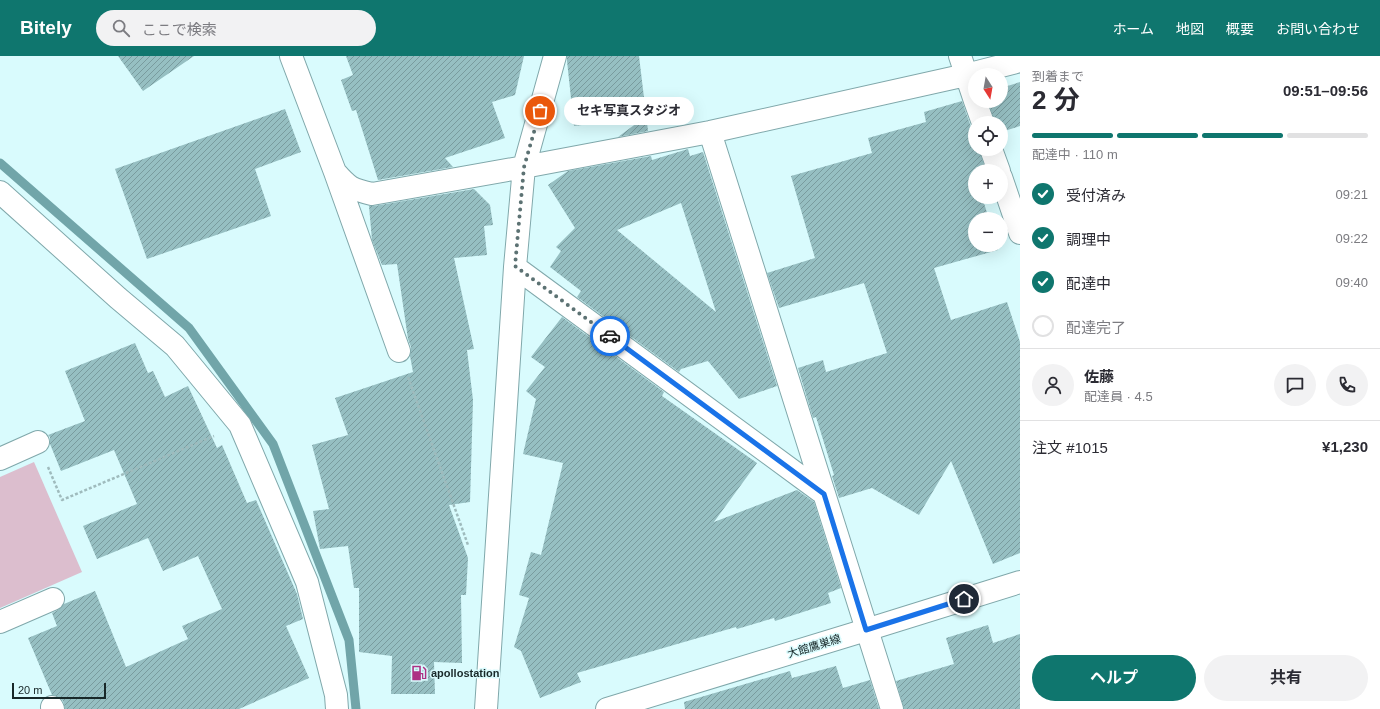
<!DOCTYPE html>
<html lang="ja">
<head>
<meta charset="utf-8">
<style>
	body { margin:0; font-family:Arial,"Noto Sans JP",sans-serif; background:#f2f2f3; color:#2b2b33; height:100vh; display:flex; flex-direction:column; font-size:15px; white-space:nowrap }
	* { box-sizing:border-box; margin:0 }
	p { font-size:13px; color:#7c7c81 }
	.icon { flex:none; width:22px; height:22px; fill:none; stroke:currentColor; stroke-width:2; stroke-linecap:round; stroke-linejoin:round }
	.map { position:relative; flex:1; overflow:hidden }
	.side { display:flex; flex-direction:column; background:#fff; width:360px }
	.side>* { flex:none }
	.needle { width:26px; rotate:169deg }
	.controls { position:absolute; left:968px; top:12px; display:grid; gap:8px }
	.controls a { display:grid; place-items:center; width:40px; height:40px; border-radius:50%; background:#fff; box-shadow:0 4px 16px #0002; font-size:20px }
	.scale { position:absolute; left:12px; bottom:10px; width:94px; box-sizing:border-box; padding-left:4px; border:2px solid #182829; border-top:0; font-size:11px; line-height:14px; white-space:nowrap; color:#182829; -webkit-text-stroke:3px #d9fbfd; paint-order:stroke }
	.pin { position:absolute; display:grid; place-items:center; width:34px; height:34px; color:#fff; margin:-17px; border:2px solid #fff; border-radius:50%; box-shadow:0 1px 4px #0007 }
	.courier { position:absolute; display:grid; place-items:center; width:40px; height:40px; margin:-20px; border:3px solid #1a73e8; border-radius:50%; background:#fff; color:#222; box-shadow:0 1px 5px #0007 }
	.bubble { position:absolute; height:28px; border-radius:14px; background:#fff; box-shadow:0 4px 16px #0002; font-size:13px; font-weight:700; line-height:28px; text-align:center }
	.head em { font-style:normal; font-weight:700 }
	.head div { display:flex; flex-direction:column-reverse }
	.head { display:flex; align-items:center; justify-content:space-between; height:68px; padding:0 12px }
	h1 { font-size:26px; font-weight:700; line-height:30px }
	.bar { display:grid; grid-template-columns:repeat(4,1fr); gap:6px 4px; align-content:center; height:48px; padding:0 12px }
	.bar i { height:5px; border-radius:3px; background:#e1e1e2 }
	.bar .current { background:#0f766e }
	.bar p { grid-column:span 4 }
	.line { display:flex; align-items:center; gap:10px; padding:0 12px; border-top:1px solid #e1e1e2 }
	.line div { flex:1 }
	.round { display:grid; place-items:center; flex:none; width:42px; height:42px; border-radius:21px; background:#f2f2f3 }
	ol { padding:0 12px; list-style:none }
	li { display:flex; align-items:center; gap:12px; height:44px }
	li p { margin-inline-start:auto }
	li .icon { padding:4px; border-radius:50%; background:#0f766e; color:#fff; stroke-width:4 }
	li:last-child { color:#7c7c81 }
	li i { width:22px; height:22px; border:2px solid #e1e1e2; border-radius:50% }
	.action { display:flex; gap:8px; margin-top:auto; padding:8px 12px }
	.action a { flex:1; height:46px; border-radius:24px; background:#0f766e; color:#fff; font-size:16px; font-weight:700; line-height:46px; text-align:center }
	.action a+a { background:#f2f2f3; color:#2b2b33 }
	header { display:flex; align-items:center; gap:24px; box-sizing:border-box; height:56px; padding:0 20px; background:#0f766e; color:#fff }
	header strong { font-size:19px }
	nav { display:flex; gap:22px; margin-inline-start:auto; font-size:14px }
	.search { width:280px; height:36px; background:#f2f2f3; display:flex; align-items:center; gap:10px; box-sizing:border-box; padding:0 14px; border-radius:22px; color:#7c7c81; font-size:15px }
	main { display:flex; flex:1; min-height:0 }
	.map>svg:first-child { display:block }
</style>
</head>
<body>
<header>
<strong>Bitely</strong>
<div class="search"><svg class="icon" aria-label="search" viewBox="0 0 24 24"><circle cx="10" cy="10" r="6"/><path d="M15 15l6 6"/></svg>ここで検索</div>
<nav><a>ホーム</a><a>地図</a><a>概要</a><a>お問い合わせ</a></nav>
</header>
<main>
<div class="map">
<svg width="1020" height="653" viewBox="0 0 1020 653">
	<defs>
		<pattern id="building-hatch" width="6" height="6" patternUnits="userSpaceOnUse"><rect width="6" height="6" fill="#96bfc2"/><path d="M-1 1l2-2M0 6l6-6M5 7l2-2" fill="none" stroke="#799b9e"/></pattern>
	</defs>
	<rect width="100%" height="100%" fill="#d9fbfd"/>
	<path fill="#dcbece" d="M 34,406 L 82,516 L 0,552 L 0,421 Z"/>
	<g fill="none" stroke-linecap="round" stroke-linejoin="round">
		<path stroke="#71a5a9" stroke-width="9" d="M 0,107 L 189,272 L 273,388 L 349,584 L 356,653"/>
	</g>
	<path fill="url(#building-hatch)" fill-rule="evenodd" d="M 118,0 L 194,0 L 143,35 Z
		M 346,0 L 524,0 L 515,39 L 492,46 L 505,82 L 445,102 L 453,111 L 378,124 L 356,54 L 352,55 L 341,24 L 353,19 Z
		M 567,0 L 639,0 L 648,75 L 618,81 L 645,61 L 574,70 L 567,5 Z
		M 1020,26 L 1020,70 L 1001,76 L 1001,67 L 995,67 L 988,45 L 1001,45 L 1001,32 Z
		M 962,45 L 971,71 L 975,77 L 975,93 L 979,93 L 986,115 L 975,115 L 975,141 L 982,141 L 989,163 L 975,163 L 975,189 L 996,189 L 998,194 L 934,212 L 951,264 L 1007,246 L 1020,286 L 1020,497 L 993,508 L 951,405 L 919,459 L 872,432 L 839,442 L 832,420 L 834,419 L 816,361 L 813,362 L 798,312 L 823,304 L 826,316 L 887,297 L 864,227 L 779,252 L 767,217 L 815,202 L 791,120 L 872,97 L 868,82 L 926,66 L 924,56 Z
		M 285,53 L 301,96 L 255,113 L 271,160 L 147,203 L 115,113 Z
		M 688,93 L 690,100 L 703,96 L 777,330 L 739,343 L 708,305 L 681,313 L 679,316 L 577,241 L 581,235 L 550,211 L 561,195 L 556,191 L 575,172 L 548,129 L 568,115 L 651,100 L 652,104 ZM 681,147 L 716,256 L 617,174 Z
		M 474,133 L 490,149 L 493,169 L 484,170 L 487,199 L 454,202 L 474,293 L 467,294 L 473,344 L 470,446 L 449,449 L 468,502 L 466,539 L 461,539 L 462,607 L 434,606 L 435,638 L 391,638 L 392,600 L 359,596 L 359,532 L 354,532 L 348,490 L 320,493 L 313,455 L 329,453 L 312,389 L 348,379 L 335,342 L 413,316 L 410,300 L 411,291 L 408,283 L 397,208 L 382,209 L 372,184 L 369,150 L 374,150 Z
		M 562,261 L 664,336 L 662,340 L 757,407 L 714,466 L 797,434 L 814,446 L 841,532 L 828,537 L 831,547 L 775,565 L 774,562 L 737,573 L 736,571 L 577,617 L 581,626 L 540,642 L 521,595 L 514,591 L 529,542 L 519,539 L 531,496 L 541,499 L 563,407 L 523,398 L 536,343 L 526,335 L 545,311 L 531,301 Z
		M 135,287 L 148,317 L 153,315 L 165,341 L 188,330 L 217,392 L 222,389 L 247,447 L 256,444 L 297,538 L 303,563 L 286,570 L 309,622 L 239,653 L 65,653 L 63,645 L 59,641 L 52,639 L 28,582 L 57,570 L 52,557 L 58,554 L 64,548 L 95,535 L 126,611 L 188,583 L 182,570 L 222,553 L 198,500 L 163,515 L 148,482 L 97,503 L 83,470 L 137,448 L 114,394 L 61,415 L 50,388 L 50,381 L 48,379 L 85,365 L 65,315 Z
		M 988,569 L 993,587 L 1020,578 L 1020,653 L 904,653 L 896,625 L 954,608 L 946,582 Z
		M 836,610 L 843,632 L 870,624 L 879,653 L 685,653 L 684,646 L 790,615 L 792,622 Z"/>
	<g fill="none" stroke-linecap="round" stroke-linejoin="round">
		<defs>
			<path id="minor" d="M 291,0 L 335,116 L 399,295
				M 960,0 L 975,45
				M 975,45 L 983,67
				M 710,76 L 892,653
				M 991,93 L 999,115
				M 335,116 C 349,132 351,133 372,138 L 524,111 L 710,76 L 966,19 L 1020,5
				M 1001,121 L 1020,177
				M 0,136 L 118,242 L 175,290 L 240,369 L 307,526 L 336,639 L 337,653
				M 515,211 L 824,438
				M 0,403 L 38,386
				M 0,566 L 53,543
				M 52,651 L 53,653
				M 486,653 L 515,211 L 524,111 L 555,0"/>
			<path id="major" d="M 607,653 L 866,574 L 1020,526"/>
		</defs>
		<use href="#minor" stroke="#80a8ab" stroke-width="24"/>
		<use href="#major" stroke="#80a8ab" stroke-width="24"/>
		<path stroke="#9fbbbd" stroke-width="2.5" stroke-dasharray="3 2" stroke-linecap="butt" d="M 408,321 L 468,489
			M 48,411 L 62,444 L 214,380"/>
		<use href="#minor" stroke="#fff" stroke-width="22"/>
		<use href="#major" stroke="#fff" stroke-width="22"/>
	</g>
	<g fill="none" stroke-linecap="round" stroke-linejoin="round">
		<path stroke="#5c7273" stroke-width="4" stroke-dasharray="0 7.2" d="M 540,55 L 524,111 L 515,210 L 610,280"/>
		<path stroke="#1a73e8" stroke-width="5" d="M 610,280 L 824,438 L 866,574 L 964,543"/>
	</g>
	<defs>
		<symbol id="fuel-bare" viewBox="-9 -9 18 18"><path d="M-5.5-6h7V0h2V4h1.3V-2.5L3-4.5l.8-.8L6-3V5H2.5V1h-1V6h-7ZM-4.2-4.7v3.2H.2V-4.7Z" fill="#ad3184" stroke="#d9fbfd" stroke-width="2.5" paint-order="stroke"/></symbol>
	</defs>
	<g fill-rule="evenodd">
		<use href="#fuel-bare" x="408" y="606" width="22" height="22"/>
	</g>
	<g text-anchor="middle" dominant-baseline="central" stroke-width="3" stroke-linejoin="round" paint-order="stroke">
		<g font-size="11" fill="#182829" stroke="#d9fbfd">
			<text transform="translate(814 590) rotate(-17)">大館鷹巣線</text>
		</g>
		<g font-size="11" font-weight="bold" fill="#182829" stroke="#d9fbfd" text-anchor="start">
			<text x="431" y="617">apollostation</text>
		</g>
	</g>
</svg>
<div class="controls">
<a><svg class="needle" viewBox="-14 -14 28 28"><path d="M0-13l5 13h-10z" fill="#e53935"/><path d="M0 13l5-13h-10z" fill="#7c7c81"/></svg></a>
<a><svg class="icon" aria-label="locate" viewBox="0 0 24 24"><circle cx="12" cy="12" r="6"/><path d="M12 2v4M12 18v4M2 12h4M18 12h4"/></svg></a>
<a>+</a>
<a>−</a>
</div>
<div class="scale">20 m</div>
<div class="pin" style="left:540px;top:55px;background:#ea580c"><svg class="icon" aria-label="bag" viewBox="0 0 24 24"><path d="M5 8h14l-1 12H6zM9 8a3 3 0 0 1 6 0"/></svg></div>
<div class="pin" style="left:964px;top:543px;background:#1f2937"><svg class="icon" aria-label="home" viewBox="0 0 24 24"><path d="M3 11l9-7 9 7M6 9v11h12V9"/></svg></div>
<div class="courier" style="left:610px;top:280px"><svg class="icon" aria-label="car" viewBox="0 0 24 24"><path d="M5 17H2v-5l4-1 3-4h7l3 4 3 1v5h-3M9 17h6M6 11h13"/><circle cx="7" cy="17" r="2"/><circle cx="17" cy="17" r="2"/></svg></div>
<div class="bubble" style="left:564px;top:41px;width:130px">セキ写真スタジオ</div>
</div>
<section class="side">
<div class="head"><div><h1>2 分</h1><p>到着まで</p></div><em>09:51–09:56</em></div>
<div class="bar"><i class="current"></i><i class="current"></i><i class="current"></i><i></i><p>配達中 · 110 m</p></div>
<ol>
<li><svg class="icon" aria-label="check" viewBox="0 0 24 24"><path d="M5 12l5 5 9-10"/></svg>受付済み<p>09:21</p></li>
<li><svg class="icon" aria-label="check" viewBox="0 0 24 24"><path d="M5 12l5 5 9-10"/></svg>調理中<p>09:22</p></li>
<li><svg class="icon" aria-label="check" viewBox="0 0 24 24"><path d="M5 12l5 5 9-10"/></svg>配達中<p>09:40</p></li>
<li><i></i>配達完了</li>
</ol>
<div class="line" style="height:72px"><a class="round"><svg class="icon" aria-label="person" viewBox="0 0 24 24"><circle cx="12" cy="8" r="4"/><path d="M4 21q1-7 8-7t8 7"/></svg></a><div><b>佐藤</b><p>配達員 · 4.5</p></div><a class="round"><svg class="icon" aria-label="chat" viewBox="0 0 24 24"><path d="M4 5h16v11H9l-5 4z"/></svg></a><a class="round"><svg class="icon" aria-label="phone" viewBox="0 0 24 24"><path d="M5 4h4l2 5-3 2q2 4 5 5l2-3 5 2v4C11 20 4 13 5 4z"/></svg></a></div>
<div class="line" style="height:52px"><div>注文 #1015</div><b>¥1,230</b></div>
<div class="action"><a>ヘルプ</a><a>共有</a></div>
</section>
</main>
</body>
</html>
